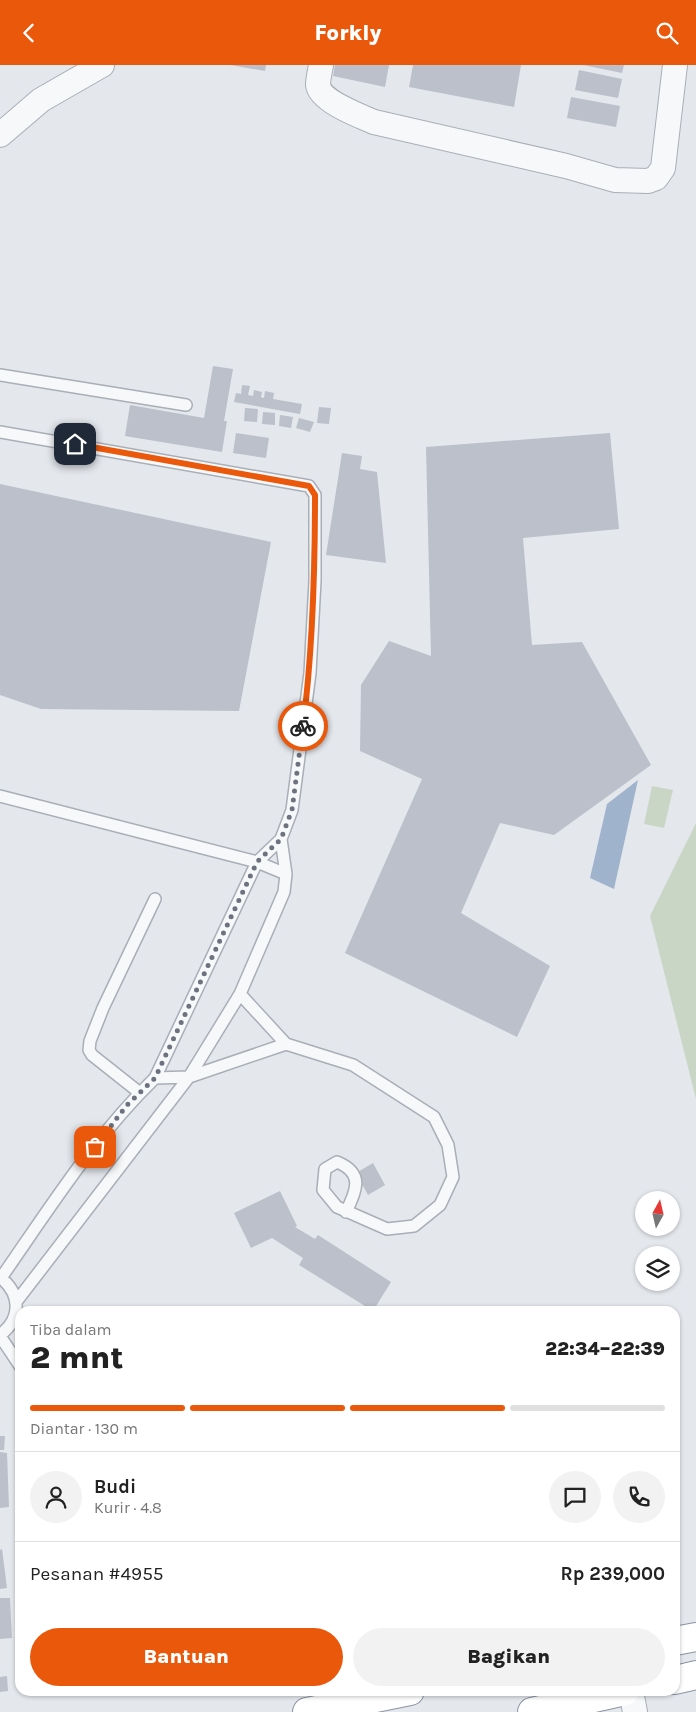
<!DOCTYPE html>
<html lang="id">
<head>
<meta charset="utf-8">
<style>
	body { margin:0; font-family:Karla,sans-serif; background:#f2f2f2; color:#222; height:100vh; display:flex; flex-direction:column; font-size:19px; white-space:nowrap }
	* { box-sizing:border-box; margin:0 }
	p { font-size:16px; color:#767676 }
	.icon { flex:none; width:28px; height:28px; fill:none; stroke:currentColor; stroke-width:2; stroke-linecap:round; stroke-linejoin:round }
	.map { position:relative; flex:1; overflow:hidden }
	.details { position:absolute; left:15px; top:1241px; width:665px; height:390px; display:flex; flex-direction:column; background:#fff; border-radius:15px; box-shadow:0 1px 4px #0004 }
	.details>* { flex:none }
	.needle { width:32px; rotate:8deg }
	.tools { position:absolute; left:635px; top:1126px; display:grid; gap:10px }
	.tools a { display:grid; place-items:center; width:45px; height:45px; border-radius:50%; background:#fff; box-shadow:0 1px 4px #0004; font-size:25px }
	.pin { position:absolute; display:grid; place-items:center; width:42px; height:42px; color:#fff; margin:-21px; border-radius:10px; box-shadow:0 2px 8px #0006 }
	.courier { position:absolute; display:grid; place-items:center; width:50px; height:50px; margin:-25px; border:4px solid #ea580c; border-radius:50%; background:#fff; color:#222; box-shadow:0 1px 6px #0007 }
	.overview em { font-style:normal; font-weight:800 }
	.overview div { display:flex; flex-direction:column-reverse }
	.overview { display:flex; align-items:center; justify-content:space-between; height:85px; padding:0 15px }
	h1 { font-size:32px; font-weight:800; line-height:38px }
	.bar { display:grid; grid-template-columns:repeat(4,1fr); gap:8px 5px; align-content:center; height:60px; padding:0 15px }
	.bar i { height:6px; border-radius:4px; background:#e0e0e0 }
	.bar .active { background:#ea580c }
	.bar p { grid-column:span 4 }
	.line { display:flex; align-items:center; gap:12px; padding:0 15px; border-top:1px solid #e0e0e0 }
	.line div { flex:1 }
	.round { display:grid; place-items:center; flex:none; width:52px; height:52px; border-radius:26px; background:#f2f2f2 }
	.cta { display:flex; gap:10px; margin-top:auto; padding:10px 15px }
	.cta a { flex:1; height:58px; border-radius:30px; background:#ea580c; color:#fff; font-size:20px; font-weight:800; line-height:58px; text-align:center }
	.cta a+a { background:#f2f2f2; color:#222 }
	header { display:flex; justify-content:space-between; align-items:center; height:65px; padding:0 15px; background:#ea580c; color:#fff; font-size:22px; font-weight:800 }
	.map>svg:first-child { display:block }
</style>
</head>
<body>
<header><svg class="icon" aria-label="back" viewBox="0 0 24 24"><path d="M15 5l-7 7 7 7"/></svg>Forkly<svg class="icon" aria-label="search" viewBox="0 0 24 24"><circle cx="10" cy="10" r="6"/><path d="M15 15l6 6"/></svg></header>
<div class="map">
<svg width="696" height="1647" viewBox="0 0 696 1647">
	<rect width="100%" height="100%" fill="#e4e7ec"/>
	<path fill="#c9d6c5" d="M 652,721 L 673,725 L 664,763 L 644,759 Z
		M 696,758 L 696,1034 L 650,851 Z"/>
	<path fill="#9fb4cc" d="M 638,715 L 614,824 L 590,813 L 607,739 Z"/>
	<path fill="#bbc0ca" d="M 230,0 L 266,0 L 265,6 Z
		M 335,0 L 389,0 L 385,22 L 333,11 Z
		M 413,0 L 521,0 L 514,42 L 409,22 Z
		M 583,0 L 624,0 L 622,8 Z
		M 579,5 L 622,14 L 618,33 L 575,25 Z
		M 571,32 L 620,41 L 616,62 L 567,53 Z
		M 213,301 L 233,304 L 224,356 L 227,356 L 222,387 L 125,371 L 130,340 L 204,353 Z
		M 242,320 L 250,321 L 248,330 L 253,331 L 254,325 L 262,327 L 261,332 L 264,333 L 265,326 L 274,328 L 273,334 L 302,339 L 300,349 L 234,337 L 236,328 L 241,329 Z
		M 319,342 L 331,343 L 329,359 L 317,358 Z
		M 245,343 L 258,344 L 257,357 L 244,356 Z
		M 263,347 L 275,348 L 275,360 L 262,359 Z
		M 280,350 L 293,352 L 291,363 L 279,361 Z
		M 299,353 L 314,357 L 310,367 L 296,363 Z
		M 236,368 L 269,373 L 266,393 L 233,388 Z
		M 610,368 L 619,464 L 523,473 L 532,580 L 582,577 L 651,700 L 554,770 L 500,758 L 461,848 L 550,901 L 517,972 L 345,888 L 422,714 L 360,686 L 361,620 L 389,576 L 431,591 L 426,382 Z
		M 342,388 L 362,391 L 360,404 L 377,407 L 386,498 L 326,490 Z
		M 0,419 L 271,477 L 239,646 L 41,644 L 0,630 Z
		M 373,1098 L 385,1120 L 368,1130 L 356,1108 Z
		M 280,1126 L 297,1161 L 295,1162 L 315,1174 L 318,1170 L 391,1217 L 373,1246 L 299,1200 L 303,1193 L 272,1173 L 251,1183 L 234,1148 Z
		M 0,1371 L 5,1371 L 4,1385 L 0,1385 Z
		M 0,1387 L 7,1388 L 9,1442 L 0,1443 Z
		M 2,1484 L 7,1523 L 0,1524 L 0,1485 Z
		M 0,1533 L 10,1533 L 12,1573 L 0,1574 Z
		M 7,1611 L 8,1626 L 0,1627 L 0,1612 Z"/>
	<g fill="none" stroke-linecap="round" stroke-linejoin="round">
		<defs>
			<path id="lane" d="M 0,310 L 186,340
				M 0,367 L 309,421 L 315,430 L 315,516 L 310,608 L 292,745 L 281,774 L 257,797 L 155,1013 C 95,1071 49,1144 1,1213
				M 0,731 L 257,797 L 286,809
				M 240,929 L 286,979 L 353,1000 L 434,1052 L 448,1080 L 453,1112 L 440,1140 L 414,1161 L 387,1164 L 337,1142 L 323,1125 L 325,1104 L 337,1097 C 364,1108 357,1125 346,1147
				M 155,1013 L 189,1012 L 286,979
				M 140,1028 L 92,990 L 89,985 L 90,976 L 103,943 L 155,834
				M 0,1212 C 21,1229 22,1253 0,1270
				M 16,1237 L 189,1012 L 240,929 L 284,827 L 286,809 L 281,774
				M 0,1271 L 20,1301"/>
			<path id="street" d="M 321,0 C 320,6 318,14 318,20 C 320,36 360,51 374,57 L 566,101 L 615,115 L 648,116 L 656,113 L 663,103 L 675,0
				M 0,70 L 41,35 L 102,0
				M 631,1626 L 635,1647"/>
			<path id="highway" d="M 675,1576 L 696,1572
				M 675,1615 L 696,1610
				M 307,1647 L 410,1626
				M 532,1647 L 625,1626"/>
		</defs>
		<use href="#lane" stroke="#a9aeb7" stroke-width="14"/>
		<use href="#street" stroke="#a9aeb7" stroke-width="26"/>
		<use href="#highway" stroke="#8b94a3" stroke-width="30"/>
		<use href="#lane" stroke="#f7f8fa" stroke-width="11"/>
		<use href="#street" stroke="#f7f8fa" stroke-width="24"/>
		<use href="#highway" stroke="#fff" stroke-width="28"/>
	</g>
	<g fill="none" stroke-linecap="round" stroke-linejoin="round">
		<path stroke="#6c737f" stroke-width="5" stroke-dasharray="0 9" d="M 95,1082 L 127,1040 L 155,1013 L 257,797 L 281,774 L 292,745 L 303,661"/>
		<path stroke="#ea580c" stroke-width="6" d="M 75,379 L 309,421 L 315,430 C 315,508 313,584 303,661"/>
	</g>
</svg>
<div class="tools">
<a><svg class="needle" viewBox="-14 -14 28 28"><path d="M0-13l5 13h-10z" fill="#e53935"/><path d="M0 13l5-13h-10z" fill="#767676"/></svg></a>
<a><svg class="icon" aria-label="layers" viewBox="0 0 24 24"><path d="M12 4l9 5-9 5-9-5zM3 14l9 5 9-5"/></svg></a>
</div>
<div class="pin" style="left:95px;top:1082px;background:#ea580c"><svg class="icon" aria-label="bag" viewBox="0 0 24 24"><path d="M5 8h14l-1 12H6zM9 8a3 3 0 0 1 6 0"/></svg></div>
<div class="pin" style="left:75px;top:379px;background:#1f2937"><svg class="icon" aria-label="home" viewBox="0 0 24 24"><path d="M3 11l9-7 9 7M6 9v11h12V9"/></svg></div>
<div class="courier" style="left:303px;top:661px"><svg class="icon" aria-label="bike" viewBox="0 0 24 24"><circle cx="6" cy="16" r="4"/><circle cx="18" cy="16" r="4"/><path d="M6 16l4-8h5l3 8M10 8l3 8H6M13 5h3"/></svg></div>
<section class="details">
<div class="overview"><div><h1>2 mnt</h1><p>Tiba dalam</p></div><em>22:34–22:39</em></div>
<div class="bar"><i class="active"></i><i class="active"></i><i class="active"></i><i></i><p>Diantar · 130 m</p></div>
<div class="line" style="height:90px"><a class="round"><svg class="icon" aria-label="person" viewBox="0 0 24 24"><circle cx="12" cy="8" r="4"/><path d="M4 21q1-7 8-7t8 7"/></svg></a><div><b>Budi</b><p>Kurir · 4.8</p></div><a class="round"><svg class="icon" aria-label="chat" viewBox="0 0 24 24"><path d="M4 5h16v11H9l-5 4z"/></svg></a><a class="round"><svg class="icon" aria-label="phone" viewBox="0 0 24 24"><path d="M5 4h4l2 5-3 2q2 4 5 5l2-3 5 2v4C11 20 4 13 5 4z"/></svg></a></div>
<div class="line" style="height:65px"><div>Pesanan #4955</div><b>Rp 239,000</b></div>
<div class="cta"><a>Bantuan</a><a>Bagikan</a></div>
</section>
</div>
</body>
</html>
